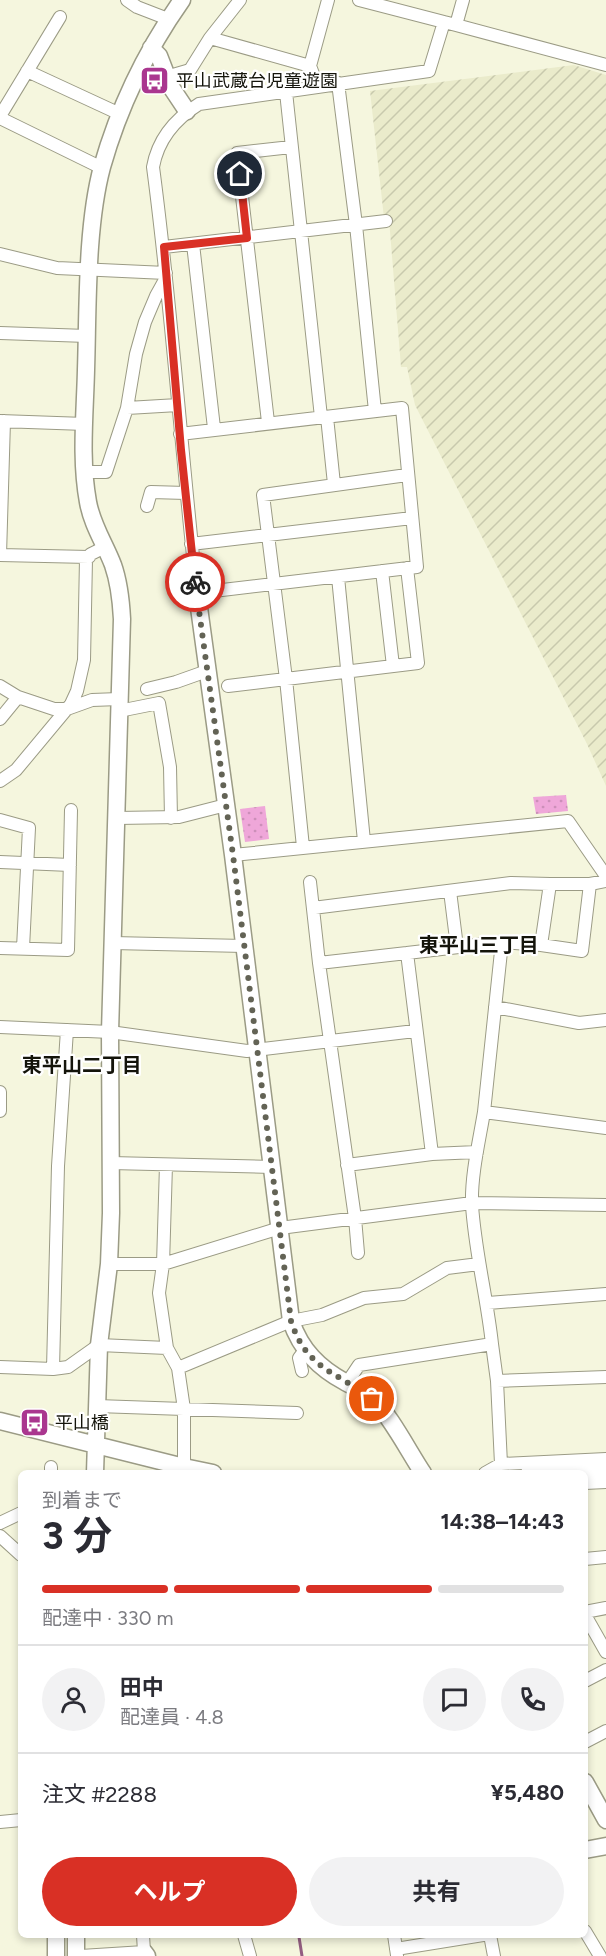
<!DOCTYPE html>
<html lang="ja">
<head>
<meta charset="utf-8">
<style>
	body { margin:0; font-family:Figtree,"Noto Sans JP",sans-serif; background:#f2f2f3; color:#2b2b33; height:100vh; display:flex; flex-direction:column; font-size:22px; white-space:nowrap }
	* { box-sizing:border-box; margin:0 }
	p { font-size:20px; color:#7c7c81 }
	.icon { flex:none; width:33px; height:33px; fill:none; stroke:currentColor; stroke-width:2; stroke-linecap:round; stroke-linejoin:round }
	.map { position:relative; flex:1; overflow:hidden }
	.side { position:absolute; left:18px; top:1470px; width:570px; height:468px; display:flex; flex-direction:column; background:#fff; border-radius:9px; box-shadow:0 3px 9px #0003 }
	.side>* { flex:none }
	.pin { position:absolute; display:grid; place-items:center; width:51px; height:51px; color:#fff; margin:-26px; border:3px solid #fff; border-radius:50%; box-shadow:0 2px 6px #0007 }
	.courier { position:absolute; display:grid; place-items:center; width:60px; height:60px; margin:-30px; border:4px solid #d93025; border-radius:50%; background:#fff; color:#222; box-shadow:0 2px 8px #0007 }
	.overview em { font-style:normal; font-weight:700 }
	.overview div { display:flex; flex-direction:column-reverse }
	.overview { display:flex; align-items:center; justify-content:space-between; height:102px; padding:0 24px }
	h1 { font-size:39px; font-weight:700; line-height:45px }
	.bar { display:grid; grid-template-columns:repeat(4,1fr); gap:9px 6px; align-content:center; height:72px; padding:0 24px }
	.bar i { height:8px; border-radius:4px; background:#e1e1e2 }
	.bar .on { background:#d93025 }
	.bar p { grid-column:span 4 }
	.line { display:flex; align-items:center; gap:15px; padding:0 24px; border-top:2px solid #e1e1e2 }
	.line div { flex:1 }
	.round { display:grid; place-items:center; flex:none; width:63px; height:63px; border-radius:32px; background:#f2f2f3 }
	.cta { display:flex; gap:12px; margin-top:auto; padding:12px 24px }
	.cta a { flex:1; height:69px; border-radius:36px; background:#d93025; color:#fff; font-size:24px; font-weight:700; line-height:69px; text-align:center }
	.cta a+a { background:#f2f2f3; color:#2b2b33 }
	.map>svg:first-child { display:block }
</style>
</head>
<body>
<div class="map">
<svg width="606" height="1956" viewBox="0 0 606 1956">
	<defs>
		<pattern id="industrial-furrows" width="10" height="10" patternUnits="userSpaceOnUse" patternTransform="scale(1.5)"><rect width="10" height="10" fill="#eaebcb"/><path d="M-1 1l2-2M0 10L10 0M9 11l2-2" fill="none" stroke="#c8c9ad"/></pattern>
		<pattern id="park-dots" width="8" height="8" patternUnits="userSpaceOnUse" patternTransform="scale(1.5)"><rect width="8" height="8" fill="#efa7d9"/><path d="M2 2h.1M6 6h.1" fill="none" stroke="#cc8fb9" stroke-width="1.8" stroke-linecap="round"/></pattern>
	</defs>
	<rect width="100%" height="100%" fill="#f5f6de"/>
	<path fill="url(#industrial-furrows)" d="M 574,65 L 606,75 L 606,786 L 587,744 L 415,405 L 407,367 L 401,367 L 389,219 L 384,218 L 370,91 Z"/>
	<path fill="url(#park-dots)" d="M 566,795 L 568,811 L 536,814 L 533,797 Z
		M 265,806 L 269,839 L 245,842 L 240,809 Z"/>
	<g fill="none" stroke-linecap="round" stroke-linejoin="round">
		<path stroke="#935e81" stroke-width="3" d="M 299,1937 L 302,1956"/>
		<defs>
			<path id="street" d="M 127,0 L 137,7 L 168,19
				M 359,0 L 444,22
				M 456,25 L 606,65
				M 210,38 L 310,66 L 318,87
				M 310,66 L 328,0
				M 27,71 L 120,114
				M 166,77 L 190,70 L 210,38 L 240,0
				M 338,83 L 356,225 L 375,411
				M 286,92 L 321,417
				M 0,116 L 60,17
				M 0,118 L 102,168
				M 193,244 L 214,428
				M 164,247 L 386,221
				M 0,254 L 57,268 L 166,273
				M 0,333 L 87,336
				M 127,408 L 178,405
				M 327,417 L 334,484
				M 0,421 L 85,424
				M 268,422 L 237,153 L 291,147
				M 180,434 L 402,408 L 417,567 L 197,593 C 181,451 172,309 153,167 C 158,139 175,119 199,104 L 429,71 L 444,22 L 456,25 L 463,0
				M 85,472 L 106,472 L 127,408 L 136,354 L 145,322 L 156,296 L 166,278
				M 147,506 L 151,492 L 186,493
				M 191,544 L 412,518
				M 0,555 L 4,421
				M 0,555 L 89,557
				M 382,571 L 393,666
				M 338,577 L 364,841
				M 0,686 L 18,697 L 54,709 L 67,709 L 92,700 L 119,699
				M 228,686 L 418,663 L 407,568
				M 147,689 L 176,682 L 207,671
				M 119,711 L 159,703 L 170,767 L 171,818
				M 0,719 L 18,697
				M 0,781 L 16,770 L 71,704 L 77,691 L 84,660 L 86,559 L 91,554 L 105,547
				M 117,818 L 179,817 L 226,805
				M 0,820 L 29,828 L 23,948
				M 303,847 L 286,679 L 263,495 L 407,475
				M 233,855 L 568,821 L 606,876
				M 0,862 L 70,865
				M 310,882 L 319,963 L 407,953 L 432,1154
				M 450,891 L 457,947
				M 313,908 L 511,883 L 550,884
				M 113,943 L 244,946
				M 541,945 L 550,884 L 590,884 L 606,881
				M 0,948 L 68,950 L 71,810
				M 407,953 L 502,942 L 541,945 L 582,951 L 590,884
				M 319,963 L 355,1218 L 358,1253
				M 495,1007 L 579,1023 L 606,1020
				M 0,1027 L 110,1032 L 247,1051 L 415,1031
				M 0,1092 L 0,1111
				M 484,1112 L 502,942
				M 111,1163 L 272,1167
				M 166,1165 L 163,1264 L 159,1293 L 167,1348 L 178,1368 L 184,1409 L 184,1467
				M 347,1165 L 432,1154 L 477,1152
				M 109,1264 L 163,1264 L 280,1228 L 472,1203 L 606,1205
				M 488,1303 L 606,1294
				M 492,1344 C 487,1297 475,1252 472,1205 C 471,1175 479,1142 484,1112 L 606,1128
				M 0,1367 L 53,1369 L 68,1367 L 99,1345 L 167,1348
				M 178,1368 L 291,1321 L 322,1315 L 364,1298 L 403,1294 L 447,1268 L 479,1264
				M 53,1369 L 58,1166 L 67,1030
				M 302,1371 L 299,1358 L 305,1350
				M 497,1381 L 501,1464
				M 347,1383 L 359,1365 L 492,1344 L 497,1381 L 606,1377
				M 97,1406 L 297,1413
				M 51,1473 L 51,1467
				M 485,1473 L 501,1464 L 606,1459
				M 585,1483 L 606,1482
				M 0,1523 L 21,1513
				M 0,1536 L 21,1555
				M 585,1559 L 606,1557
				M 585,1612 L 606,1608
				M 585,1615 L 606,1652
				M 585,1681 L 606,1670
				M 585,1742 L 606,1731
				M 0,1822 L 21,1820
				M 585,1931 L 600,1956
				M 244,1935 L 250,1956
				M 394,1935 L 397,1955
				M 490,1935 L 494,1956
				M 396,1949 L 483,1935
				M 81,1956 L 144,1952 L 143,1935"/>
			<path id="secondary" d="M 151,48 L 159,56 L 171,87 L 187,111
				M 197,593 L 233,855 L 291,1321 C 301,1350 319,1368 345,1382 C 355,1387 365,1392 373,1399 C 390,1415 409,1452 423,1473
				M 0,1421 L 184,1467 L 213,1473
				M 95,1473 L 99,1345 L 109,1264 L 111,1213 L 110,1032 L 122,619 C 121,600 119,582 113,565 C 105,544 92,525 88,502 C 80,459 85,413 86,370 C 88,308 86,227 102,167 C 119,107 146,51 182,0
				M 529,1473 L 606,1470
				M 585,1782 L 606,1820
				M 585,1850 L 606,1846
				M 144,1952 L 147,1956
				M 56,1956 L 56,1935
				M 76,1956 L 76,1935"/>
		</defs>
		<use href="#street" stroke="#9b9b85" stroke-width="14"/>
		<use href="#secondary" stroke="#9b9b85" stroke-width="19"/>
		<use href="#street" stroke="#fff" stroke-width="12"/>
		<use href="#secondary" stroke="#fff" stroke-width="16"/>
	</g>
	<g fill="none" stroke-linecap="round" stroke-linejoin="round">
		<path stroke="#636355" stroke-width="6" stroke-dasharray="0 10.8" d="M 195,582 L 233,855 L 291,1321 C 307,1370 336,1371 372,1399"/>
		<path stroke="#d93025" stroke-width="8" d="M 195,582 L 181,450 L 164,247 L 247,238 L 240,174"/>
	</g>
	<defs>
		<symbol id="bus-square" viewBox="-11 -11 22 22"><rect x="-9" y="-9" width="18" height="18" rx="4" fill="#aa368f" stroke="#fff"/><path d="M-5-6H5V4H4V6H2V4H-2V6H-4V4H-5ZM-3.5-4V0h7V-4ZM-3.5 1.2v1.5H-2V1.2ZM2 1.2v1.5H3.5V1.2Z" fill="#fff"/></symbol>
	</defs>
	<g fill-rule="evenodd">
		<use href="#bus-square" x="138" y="64" width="33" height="33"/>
		<use href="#bus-square" x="18" y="1406" width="33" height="33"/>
	</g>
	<g text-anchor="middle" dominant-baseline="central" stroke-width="4.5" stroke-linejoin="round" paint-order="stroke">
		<g font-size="18" fill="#14140b" stroke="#fff" text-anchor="start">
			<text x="176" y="81">平山武蔵台児童遊園</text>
			<text x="55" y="1423">平山橋</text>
		</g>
		<g font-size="20" font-weight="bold" fill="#14140b" stroke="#fff">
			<text x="479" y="945">東平山三丁目</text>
			<text x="82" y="1065">東平山二丁目</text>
		</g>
	</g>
</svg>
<div class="pin" style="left:372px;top:1399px;background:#ea580c"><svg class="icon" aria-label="bag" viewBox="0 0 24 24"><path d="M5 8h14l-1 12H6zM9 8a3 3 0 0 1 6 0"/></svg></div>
<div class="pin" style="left:240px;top:174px;background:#1f2937"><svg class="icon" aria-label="home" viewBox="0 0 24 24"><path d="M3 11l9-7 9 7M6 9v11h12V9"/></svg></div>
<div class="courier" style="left:195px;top:582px"><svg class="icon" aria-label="bike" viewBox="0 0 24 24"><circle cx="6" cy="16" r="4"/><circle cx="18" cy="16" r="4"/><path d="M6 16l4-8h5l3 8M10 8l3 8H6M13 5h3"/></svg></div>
<section class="side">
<div class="overview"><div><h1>3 分</h1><p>到着まで</p></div><em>14:38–14:43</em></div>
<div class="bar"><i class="on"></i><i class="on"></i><i class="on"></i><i></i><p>配達中 · 330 m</p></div>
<div class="line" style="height:108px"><a class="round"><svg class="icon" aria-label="person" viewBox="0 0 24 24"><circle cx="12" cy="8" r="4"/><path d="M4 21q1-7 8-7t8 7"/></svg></a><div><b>田中</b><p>配達員 · 4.8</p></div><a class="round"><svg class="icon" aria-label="chat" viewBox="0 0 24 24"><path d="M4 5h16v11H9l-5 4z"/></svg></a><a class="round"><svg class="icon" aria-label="phone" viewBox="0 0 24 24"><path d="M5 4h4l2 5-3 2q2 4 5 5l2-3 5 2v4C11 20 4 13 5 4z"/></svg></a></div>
<div class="line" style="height:78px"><div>注文 #2288</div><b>¥5,480</b></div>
<div class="cta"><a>ヘルプ</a><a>共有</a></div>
</section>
</div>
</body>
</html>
